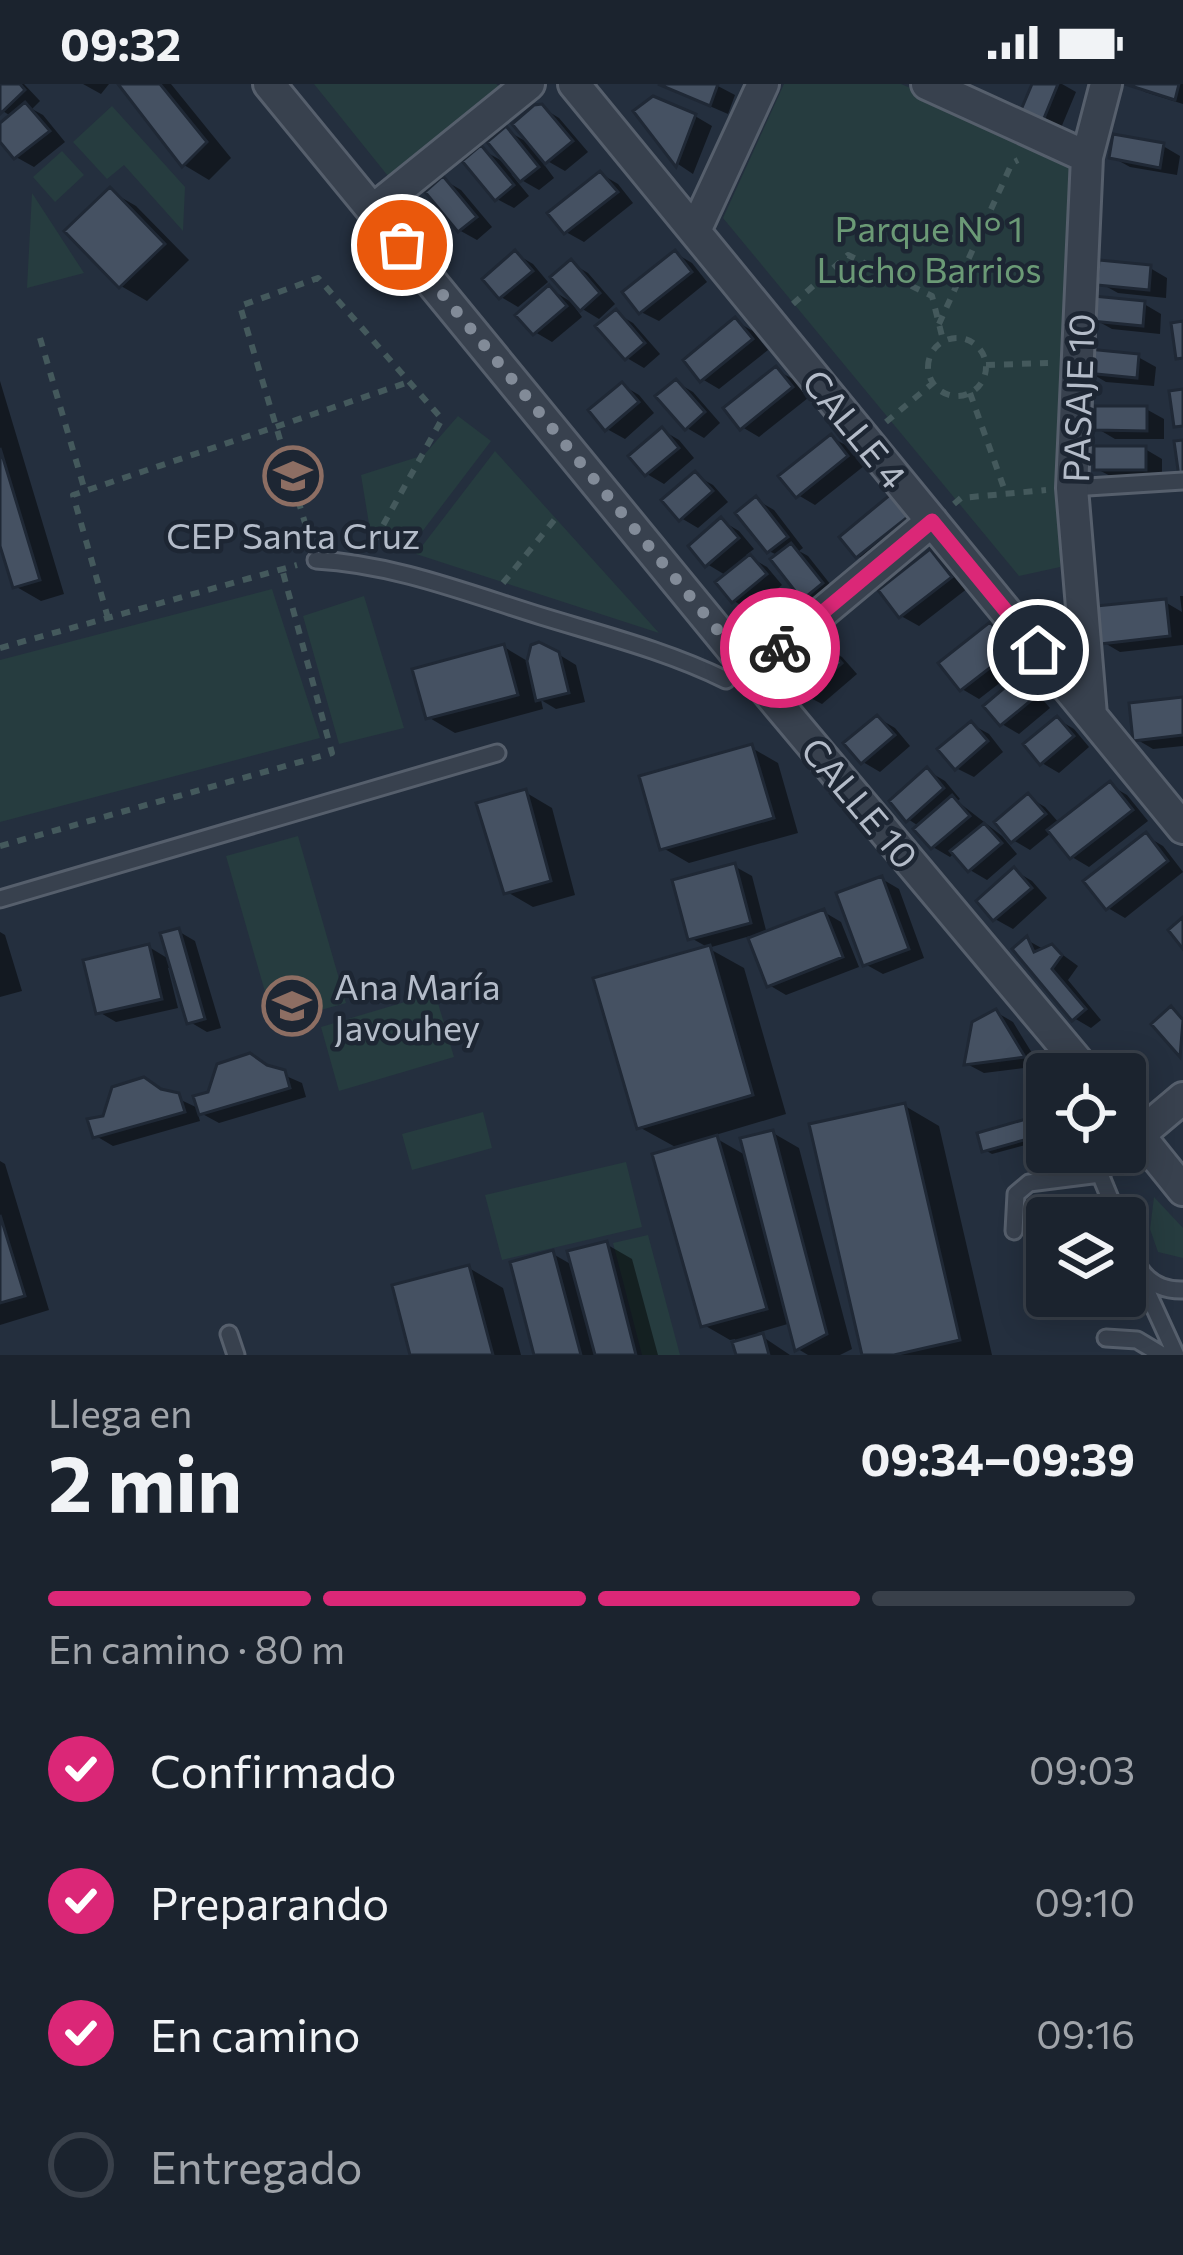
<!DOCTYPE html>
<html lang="es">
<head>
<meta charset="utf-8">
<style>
	body { margin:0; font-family:Commissioner,sans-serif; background:#242b36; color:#f1f3f6; height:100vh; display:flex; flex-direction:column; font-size:45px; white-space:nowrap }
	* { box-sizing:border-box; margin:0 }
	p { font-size:39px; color:#a0a4aa }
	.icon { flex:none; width:66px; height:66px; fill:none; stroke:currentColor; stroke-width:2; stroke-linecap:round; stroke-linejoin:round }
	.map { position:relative; height:1271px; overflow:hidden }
	.drawer { display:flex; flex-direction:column; background:#1b232e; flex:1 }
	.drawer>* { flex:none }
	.controls { position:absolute; left:1026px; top:969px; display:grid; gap:24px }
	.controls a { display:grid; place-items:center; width:120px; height:120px; border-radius:12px; background:#1b232e; box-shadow:0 6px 30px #0003,0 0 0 3px #39404a; font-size:60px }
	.pin { position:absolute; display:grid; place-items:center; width:102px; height:102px; color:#fff; margin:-51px; border:6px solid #fff; border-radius:50%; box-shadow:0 3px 12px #0007 }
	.courier { position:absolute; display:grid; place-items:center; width:120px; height:120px; margin:-60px; border:9px solid #db2777; border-radius:50%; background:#fff; color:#222; box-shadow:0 3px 15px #0007 }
	.summary em { font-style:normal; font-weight:700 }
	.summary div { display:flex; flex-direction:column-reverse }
	.summary { display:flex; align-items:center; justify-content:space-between; height:204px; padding:0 48px }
	h1 { font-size:78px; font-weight:700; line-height:90px }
	.bar { display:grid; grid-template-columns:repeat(4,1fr); gap:18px 12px; align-content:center; height:144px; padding:0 48px }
	.bar i { height:15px; border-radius:9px; background:#39404a }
	.bar .active { background:#db2777 }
	.bar p { grid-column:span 4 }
	ol { padding:0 48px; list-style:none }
	li { display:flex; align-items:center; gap:36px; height:132px }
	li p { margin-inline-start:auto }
	li .icon { padding:12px; border-radius:50%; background:#db2777; color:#fff; stroke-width:4 }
	li:last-child { color:#a0a4aa }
	li i { width:66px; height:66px; border:6px solid #39404a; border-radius:50% }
	.status { display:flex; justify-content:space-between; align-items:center; height:84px; padding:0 60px; background:#1b232e; direction:ltr }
	.status svg { height:33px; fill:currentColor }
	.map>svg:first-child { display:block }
</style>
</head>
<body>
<div class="status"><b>09:32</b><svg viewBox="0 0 49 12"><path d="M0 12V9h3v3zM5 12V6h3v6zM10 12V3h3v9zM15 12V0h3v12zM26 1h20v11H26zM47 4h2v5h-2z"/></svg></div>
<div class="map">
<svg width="1183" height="1271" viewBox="0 0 1183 1271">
	<rect width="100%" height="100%" fill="#242f3e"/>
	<path fill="#263c3f" d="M 314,0 L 496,0 L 504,5 L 392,97 Z
		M 784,0 L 901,0 L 1071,72 L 1060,483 L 1019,492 L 723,134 Z
		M 112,22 L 185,103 L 183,147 L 124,81 L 107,95 L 73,58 Z
		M 62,67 L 84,91 L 55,118 L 33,93 Z
		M 32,109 L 84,189 L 27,204 Z
		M 458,332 L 491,357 L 412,461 L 370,446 L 361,391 L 424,371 Z
		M 495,367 L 659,549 L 416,470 Z
		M 272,505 L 320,654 L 0,738 L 0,576 Z
		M 364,512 L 404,644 L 339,660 L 303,532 Z
		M 298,752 L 346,919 L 274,939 L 226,772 Z
		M 435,909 L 454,973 L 339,1007 L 321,943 Z
		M 483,1028 L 492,1064 L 412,1086 L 402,1050 Z
		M 626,1078 L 642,1143 L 502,1176 L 485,1111 Z
		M 1154,1113 L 1183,1144 L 1183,1174 L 1158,1168 L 1150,1145 Z
		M 648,1151 L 680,1271 L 642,1271 L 613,1159 Z"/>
	<path fill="#0007" d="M 0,0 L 24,0 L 40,17 L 32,25 L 43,31 L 65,58 L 34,83 L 16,73 L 0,53 L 0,43 L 12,33 L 0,25 Z
		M 83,0 L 109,0 L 101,10 Z
		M 122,0 L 171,0 L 231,74 L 209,96 L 184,81 Z
		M 714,0 L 735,11 L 728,30 L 661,1 Z
		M 1035,0 L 1062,0 L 1076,8 L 1058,51 L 1021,32 Z
		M 1131,0 L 1183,0 L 1183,20 L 1145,8 Z
		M 541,23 L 559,34 L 588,68 L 565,87 L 537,71 L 554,94 L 539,106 L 511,90 L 529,112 L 514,124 L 497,115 L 481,65 L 509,81 L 506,46 L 534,62 Z
		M 637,28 L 695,32 L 712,42 L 693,90 L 678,80 Z
		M 1163,62 L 1180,72 L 1177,91 L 1130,83 L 1112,73 Z
		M 601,90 L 618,100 L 633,119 L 584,158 L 566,148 Z
		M 444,96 L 461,106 L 492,143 L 477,156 L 459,146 Z
		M 110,107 L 136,122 L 189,176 L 147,217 L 121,202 Z
		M 675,169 L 692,179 L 707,198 L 659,237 L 641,228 Z
		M 516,170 L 533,180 L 548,198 L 518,223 L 501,213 Z
		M 571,179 L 588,189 L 615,220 L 599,235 L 571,218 L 582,233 L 552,258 L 535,248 L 550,205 L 576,221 Z
		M 1150,184 L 1167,194 L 1166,214 L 1118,209 L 1100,199 Z
		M 1144,220 L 1161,230 L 1160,250 L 1112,245 L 1094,235 Z
		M 616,229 L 633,239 L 660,270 L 644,284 L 627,274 Z
		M 735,237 L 753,247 L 768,266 L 719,305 L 702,295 Z
		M 1138,273 L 1156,283 L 1154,302 L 1106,298 L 1089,288 Z
		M 776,286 L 793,295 L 808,314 L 759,353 L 742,343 Z
		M 0,297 L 64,510 L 41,517 L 15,502 L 0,452 Z
		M 676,298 L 693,308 L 720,339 L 704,354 L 687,344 Z
		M 622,301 L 639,311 L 654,329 L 625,355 L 607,345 Z
		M 1146,325 L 1164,335 L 1164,355 L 1115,355 L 1098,345 Z
		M 662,346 L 679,356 L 694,374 L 664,400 L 647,390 Z
		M 831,353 L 849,363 L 864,382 L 815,421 L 798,411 Z
		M 1145,365 L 1162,375 L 1162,395 L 1114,394 L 1097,385 Z
		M 695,391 L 713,401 L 728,418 L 698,444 L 681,434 Z
		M 892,414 L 924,442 L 875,482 L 858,472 Z
		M 757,416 L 774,426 L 803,464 L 799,467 L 808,472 L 838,510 L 821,523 L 804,513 L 779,472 L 769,467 Z
		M 722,437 L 739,447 L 754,465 L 746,471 L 767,483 L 782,501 L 751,527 L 734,517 L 727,492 L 707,480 Z
		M 930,468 L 947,478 L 968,504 L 919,542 L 901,532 Z
		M 1180,512 L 1183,512 L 1183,561 L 1120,568 L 1103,558 L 1165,518 L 1182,528 Z
		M 991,541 L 1008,551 L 1028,577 L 979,615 L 962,605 Z
		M 504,563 L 529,578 L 558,570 L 576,581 L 585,618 L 556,625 L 541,616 L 543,625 L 455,649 L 428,633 Z
		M 824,563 L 842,573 L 857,590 L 822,620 L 805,611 Z
		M 1017,596 L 1034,606 L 1050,624 L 1019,650 L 1002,640 Z
		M 1183,616 L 1183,662 L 1153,665 L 1136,655 Z
		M 878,634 L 895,644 L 910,662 L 880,688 L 863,678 Z
		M 1057,635 L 1074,645 L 1089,663 L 1059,689 L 1042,679 Z
		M 971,640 L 989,650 L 1003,668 L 974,693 L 956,684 Z
		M 752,664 L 778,679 L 798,749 L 689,779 L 663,764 Z
		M 928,687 L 945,697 L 960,715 L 957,717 L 1002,752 L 1017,770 L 987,796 L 970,786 L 955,768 L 950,773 L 933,763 L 920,743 L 908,735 Z
		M 1110,701 L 1127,711 L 1148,737 L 1089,783 L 1072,773 L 1052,748 L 1030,766 L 1013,756 L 1028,713 L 1045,723 L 1060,740 Z
		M 525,708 L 552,724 L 575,811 L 533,823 L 507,808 Z
		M 1146,752 L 1163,762 L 1183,788 L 1125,834 L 1108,824 Z
		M 734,782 L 752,792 L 767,850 L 824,828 L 841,838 L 859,883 L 786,911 L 769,901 L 750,852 L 708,864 L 744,884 L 786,1030 L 712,1052 L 747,1072 L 773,1049 L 799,1064 L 852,1265 L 840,1271 L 808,1271 L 798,1265 L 791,1239 L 757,1249 L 790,1271 L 739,1271 L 735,1255 L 730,1256 L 704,1241 L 679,1065 L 639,1043 L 709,864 L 691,854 Z
		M 1015,787 L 1032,797 L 1047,814 L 1013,845 L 995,835 Z
		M 882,795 L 899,805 L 924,874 L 883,890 L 865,880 Z
		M 178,847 L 195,857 L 221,944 L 207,948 L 190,938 L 173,883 L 168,884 L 178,924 L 116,938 L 99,928 L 149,863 L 172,877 Z
		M 0,848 L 5,851 L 22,907 L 0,913 Z
		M 1027,856 L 1045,866 L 1052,863 L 1078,882 L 1068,896 L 1101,936 L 1091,944 L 1074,934 L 1016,865 Z
		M 996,928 L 1013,938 L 1040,982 L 984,989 L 967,980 Z
		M 270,985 L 302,999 L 306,1013 L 219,1039 L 197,1027 L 200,1037 L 113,1062 L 96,1052 L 164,1008 L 200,1025 Z
		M 905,1022 L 939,1042 L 992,1271 L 865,1271 Z
		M 1025,1038 L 1033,1043 L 1037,1058 L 992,1070 L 985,1066 Z
		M 0,1077 L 5,1080 L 49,1226 L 0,1241 Z
		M 606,1160 L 632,1175 L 658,1271 L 538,1271 L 553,1170 L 574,1182 Z
		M 469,1184 L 503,1204 L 521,1271 L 413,1271 Z"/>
	<path fill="#455162" stroke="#1f2835" stroke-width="3" d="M 0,0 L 20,0 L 25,6 L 0,30 Z
		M 118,0 L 160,0 L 207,58 L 182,83 Z
		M 658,0 L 718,0 L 710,22 Z
		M 1032,0 L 1058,0 L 1040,44 L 1018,33 Z
		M 1125,0 L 1179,0 L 1175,16 Z
		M 653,12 L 696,30 L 676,83 L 633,27 Z
		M 25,18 L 50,47 L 14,75 L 0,58 L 0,39 Z
		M 542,20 L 573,57 L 545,80 L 512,40 L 534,21 Z
		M 506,42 L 539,83 L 520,98 L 487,58 Z
		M 1113,50 L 1164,59 L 1160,84 L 1109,74 Z
		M 481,61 L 514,101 L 495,117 L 462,77 Z
		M 600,87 L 618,108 L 564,150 L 547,129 Z
		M 443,92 L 477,133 L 458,148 L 425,108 Z
		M 110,103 L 165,160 L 119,204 L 64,147 Z
		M 515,166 L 533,187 L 499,215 L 482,195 Z
		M 675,166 L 692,188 L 639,230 L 622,208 Z
		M 571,175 L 600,209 L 580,227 L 550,193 Z
		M 1099,176 L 1151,181 L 1149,206 L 1097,201 Z
		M 549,201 L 567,222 L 533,251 L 515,231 Z
		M 1093,212 L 1145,217 L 1143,242 L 1091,237 Z
		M 616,225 L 645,259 L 625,276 L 595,242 Z
		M 735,233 L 753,255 L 700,298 L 683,276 Z
		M 1183,237 L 1183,274 L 1176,275 L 1171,239 Z
		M 1088,265 L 1139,270 L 1137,294 L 1086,289 Z
		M 776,282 L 793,303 L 740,346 L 723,324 Z
		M 676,295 L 705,328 L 685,346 L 655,312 Z
		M 622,298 L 639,318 L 605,347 L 588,326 Z
		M 1183,305 L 1183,342 L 1174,343 L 1169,307 Z
		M 1095,322 L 1147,322 L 1147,347 L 1095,346 Z
		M 662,343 L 679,364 L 645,392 L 628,372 Z
		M 831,350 L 848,372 L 796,414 L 778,392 Z
		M 1183,356 L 1183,393 L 1179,393 L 1174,357 Z
		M 1094,362 L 1146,362 L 1146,386 L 1094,386 Z
		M 0,364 L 40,496 L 13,504 L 0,462 Z
		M 695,387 L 713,407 L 679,437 L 661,416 Z
		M 891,410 L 909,432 L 856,474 L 839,453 Z
		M 756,412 L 788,453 L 767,469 L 735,429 Z
		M 721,433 L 739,454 L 705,483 L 688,462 Z
		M 791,459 L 823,499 L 802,516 L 770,475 Z
		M 930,465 L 952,493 L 899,534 L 878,506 Z
		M 750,470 L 767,490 L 732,519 L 715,498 Z
		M 1166,515 L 1170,552 L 1100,560 L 1096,522 Z
		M 990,538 L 1013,566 L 960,607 L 938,579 Z
		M 539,558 L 559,568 L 569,609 L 536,617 L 527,577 L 531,561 Z
		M 824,559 L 842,579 L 803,613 L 786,593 Z
		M 504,560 L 518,611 L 426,635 L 412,585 Z
		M 1017,593 L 1034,614 L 1000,642 L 983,622 Z
		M 1183,613 L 1183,651 L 1133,657 L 1129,619 Z
		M 877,631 L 895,651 L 861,680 L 843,659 Z
		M 1057,632 L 1074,652 L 1040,681 L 1023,660 Z
		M 971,637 L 988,657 L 955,686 L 937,665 Z
		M 752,660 L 774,734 L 660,766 L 639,692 Z
		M 927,683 L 944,704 L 906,738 L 889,717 Z
		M 1110,697 L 1133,726 L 1070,775 L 1047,746 Z
		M 526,705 L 551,797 L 504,810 L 476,719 Z
		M 1028,709 L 1046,730 L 1011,759 L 994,738 Z
		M 952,711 L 970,732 L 931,765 L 913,745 Z
		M 984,739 L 1002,759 L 968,788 L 950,767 Z
		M 1146,748 L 1168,777 L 1106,826 L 1083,797 Z
		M 735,779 L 751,839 L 688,856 L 672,796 Z
		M 1014,783 L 1032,804 L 993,837 L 976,817 Z
		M 882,792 L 909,865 L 863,882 L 836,809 Z
		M 824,825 L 843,873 L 767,903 L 748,854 Z
		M 1183,833 L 1183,865 L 1168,846 Z
		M 179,844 L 205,935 L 187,940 L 160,849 Z
		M 1027,852 L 1034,868 L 1052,860 L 1062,871 L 1052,885 L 1086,925 L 1072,937 L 1012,865 Z
		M 149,860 L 162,915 L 96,930 L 83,876 Z
		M 710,861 L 753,1011 L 637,1045 L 593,894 Z
		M 1171,922 L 1183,936 L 1180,973 L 1151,940 Z
		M 996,925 L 1025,973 L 964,981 L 972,938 Z
		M 250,969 L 267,981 L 285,986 L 290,1004 L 199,1031 L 193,1012 L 208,1008 L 217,980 Z
		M 144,993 L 161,1005 L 179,1009 L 185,1028 L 93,1054 L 87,1035 L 103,1032 L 112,1003 Z
		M 905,1019 L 960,1256 L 894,1271 L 862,1271 L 809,1040 Z
		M 1026,1035 L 1031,1054 L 982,1068 L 977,1049 Z
		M 773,1046 L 827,1250 L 795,1267 L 740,1054 Z
		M 717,1051 L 767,1225 L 701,1243 L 652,1070 Z
		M 0,1131 L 25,1212 L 0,1219 Z
		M 607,1157 L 636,1271 L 595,1271 L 567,1167 Z
		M 553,1166 L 581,1271 L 534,1271 L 510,1178 Z
		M 469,1181 L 493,1271 L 410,1271 L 392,1201 Z
		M 763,1249 L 769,1271 L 736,1271 L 732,1258 Z"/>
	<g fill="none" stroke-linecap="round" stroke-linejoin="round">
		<defs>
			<path id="lane" d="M 1072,404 L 1183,397
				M 316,476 C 393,480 467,509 541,532 C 603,551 667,567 726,596
				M 0,815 L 497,669
				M 1118,1134 L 1100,1090 L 1122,1068
				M 1014,1147 L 1016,1110 L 1029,1099 L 1100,1090
				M 1125,1151 C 1135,1181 1146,1207 1183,1206
				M 1138,1188 L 1176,1271
				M 229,1250 L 236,1271
				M 1106,1254 L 1137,1256 L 1162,1271"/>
			<path id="street" d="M 269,0 L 751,588 L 1088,990
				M 574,0 L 1183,744
				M 927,0 L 1087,73
				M 373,126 L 529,0
				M 695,147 L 763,0
				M 751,588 L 932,437
				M 1091,631 L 1072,404 L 1087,73 L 1106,0
				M 1125,1034 L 1183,1106
				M 1139,1051 L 1183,1014"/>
		</defs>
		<use href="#lane" stroke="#565f6c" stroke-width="21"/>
		<use href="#street" stroke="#565f6c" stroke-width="36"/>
		<path stroke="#44595c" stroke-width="6" stroke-dasharray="9 9" stroke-linecap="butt" d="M 793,220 L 848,171 L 932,212 L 943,256
			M 939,240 L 1012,79 L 1018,76
			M928 283a29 29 0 1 1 58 0a29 29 0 1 1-58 0Z
			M 40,254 L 85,407
			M 986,281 L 1048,279
			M 970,309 L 1005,407
			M 886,338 L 933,299
			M 954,420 L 961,414 L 1046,406
			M 311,459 L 240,222 L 318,194 L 442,335 L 371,463
			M 503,499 L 556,434
			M 108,534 L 73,411 L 409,298
			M 0,564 L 297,481
			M 0,762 L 332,669 L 282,485"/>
		<use href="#lane" stroke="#38414e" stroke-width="15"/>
		<use href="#street" stroke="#38414e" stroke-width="30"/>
	</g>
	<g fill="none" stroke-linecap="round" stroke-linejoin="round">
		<path stroke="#828b98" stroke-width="12" stroke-dasharray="0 21.6" d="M 402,161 L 752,588 L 780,564"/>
		<path stroke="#db2777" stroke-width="15" d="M 780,564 L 932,437 L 1038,566"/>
	</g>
	<defs>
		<symbol id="school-ring" viewBox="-11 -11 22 22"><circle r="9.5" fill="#1d2633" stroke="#8d6e63" stroke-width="1.5"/><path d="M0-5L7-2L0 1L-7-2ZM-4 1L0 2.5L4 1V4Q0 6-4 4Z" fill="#8d6e63"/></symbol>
	</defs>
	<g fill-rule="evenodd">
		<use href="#school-ring" x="260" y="359" width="66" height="66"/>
		<use href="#school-ring" x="259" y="889" width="66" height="66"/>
	</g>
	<g text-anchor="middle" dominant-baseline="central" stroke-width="9" stroke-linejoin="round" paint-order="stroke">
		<g font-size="36" fill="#6b9a76" stroke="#1d2633">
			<text x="929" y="143">Parque N° 1<tspan x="929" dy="41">Lucho Barrios</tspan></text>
		</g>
		<g font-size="36" fill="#b4bcc9" stroke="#1d2633">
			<text transform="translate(1077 314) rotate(-88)">PASAJE 10</text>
			<text transform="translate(856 344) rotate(51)">CALLE 4</text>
			<text transform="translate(861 718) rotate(50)">CALLE 10</text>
		</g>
		<g font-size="36" fill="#b4bcc9" stroke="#1d2633">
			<text x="293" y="450">CEP Santa Cruz</text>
			<text x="334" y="901" text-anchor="start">Ana María<tspan x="334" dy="41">Javouhey</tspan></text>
		</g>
	</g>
</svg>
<div class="controls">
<a><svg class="icon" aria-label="locate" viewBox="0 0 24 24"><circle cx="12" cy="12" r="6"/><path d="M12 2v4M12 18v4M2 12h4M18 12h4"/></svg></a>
<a><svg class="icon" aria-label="layers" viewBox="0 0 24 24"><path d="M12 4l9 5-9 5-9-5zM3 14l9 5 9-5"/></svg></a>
</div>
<div class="pin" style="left:402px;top:161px;background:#ea580c"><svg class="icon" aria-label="bag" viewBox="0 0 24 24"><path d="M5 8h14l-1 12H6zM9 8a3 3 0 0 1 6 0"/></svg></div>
<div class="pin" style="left:1038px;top:566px;background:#1f2937"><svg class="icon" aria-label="home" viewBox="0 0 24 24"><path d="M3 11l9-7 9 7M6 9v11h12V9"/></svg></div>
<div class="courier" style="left:780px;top:564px"><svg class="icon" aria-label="bike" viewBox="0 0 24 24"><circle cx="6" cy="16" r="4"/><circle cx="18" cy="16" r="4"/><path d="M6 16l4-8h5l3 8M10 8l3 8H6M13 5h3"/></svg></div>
</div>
<section class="drawer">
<div class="summary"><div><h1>2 min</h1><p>Llega en</p></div><em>09:34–09:39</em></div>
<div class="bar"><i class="active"></i><i class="active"></i><i class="active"></i><i></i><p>En camino · 80 m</p></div>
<ol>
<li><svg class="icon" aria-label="check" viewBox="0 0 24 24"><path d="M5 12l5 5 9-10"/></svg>Confirmado<p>09:03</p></li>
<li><svg class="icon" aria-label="check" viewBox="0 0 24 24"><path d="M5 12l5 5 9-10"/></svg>Preparando<p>09:10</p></li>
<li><svg class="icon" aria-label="check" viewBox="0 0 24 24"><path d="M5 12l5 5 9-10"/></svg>En camino<p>09:16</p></li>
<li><i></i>Entregado</li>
</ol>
</section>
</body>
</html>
